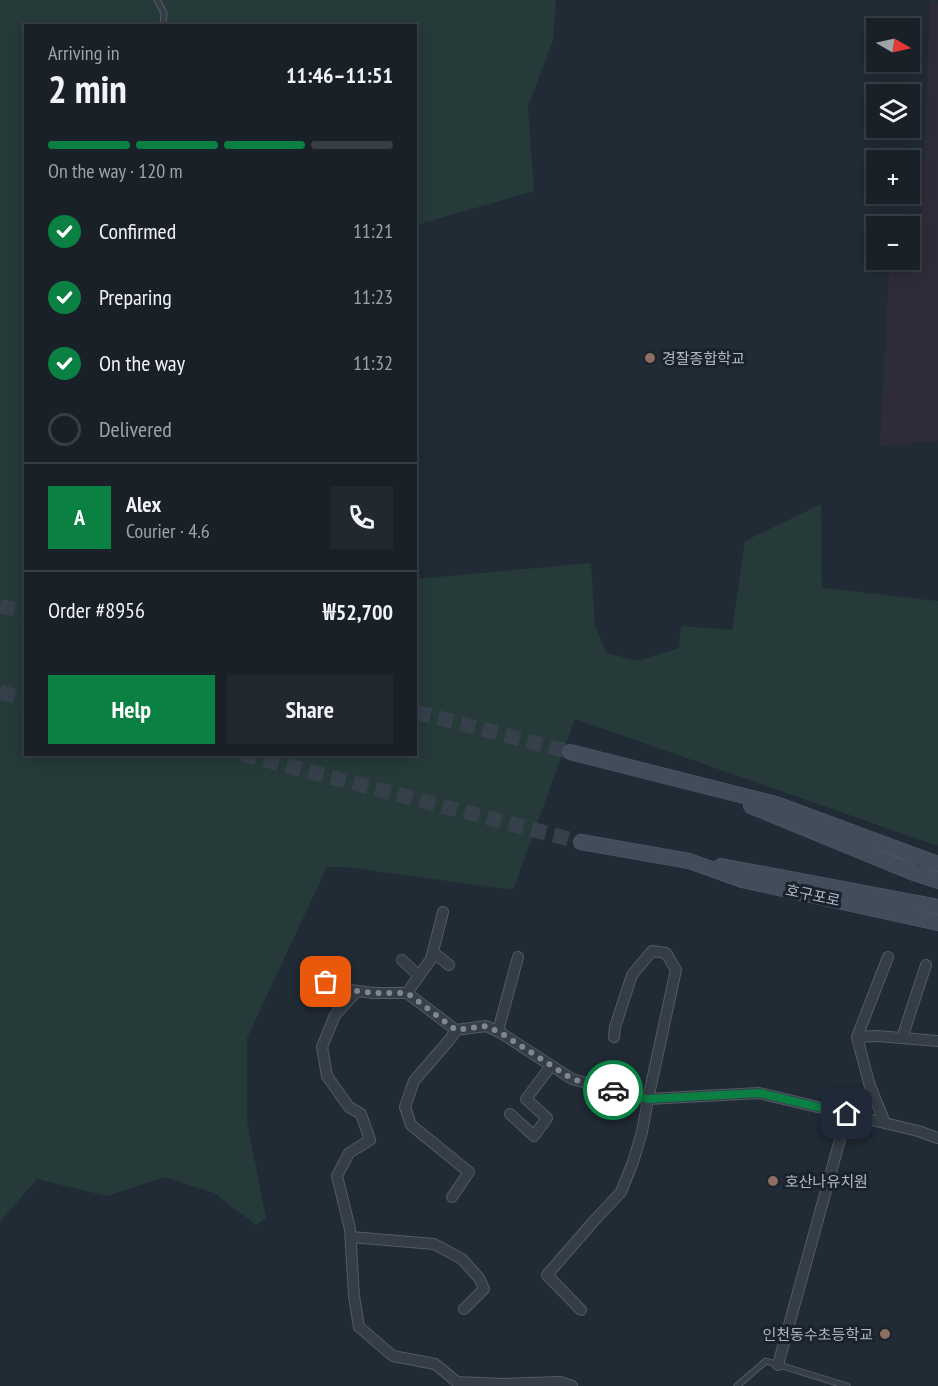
<!DOCTYPE html>
<html lang="en">
<head>
<meta charset="utf-8">
<style>
	body { margin:0; font-family:"PT Sans Narrow","Noto Sans KR",sans-serif; background:#222830; color:#f1f3f6; height:100vh; display:flex; flex-direction:column; font-size:22px; white-space:nowrap }
	* { box-sizing:border-box; margin:0 }
	p { font-size:20px; color:#9fa3a8 }
	.icon { flex:none; width:33px; height:33px; fill:none; stroke:currentColor; stroke-width:2; stroke-linecap:round; stroke-linejoin:round }
	.map { position:relative; flex:1; overflow:hidden }
	.details { position:absolute; left:24px; top:24px; width:393px; height:732px; display:flex; flex-direction:column; background:#192028; border-radius:0px; box-shadow:0 3px 15px #0003,0 0 0 2px #373e45 }
	.details>* { flex:none }
	.needle { width:39px; rotate:99deg }
	.buttons { position:absolute; left:866px; top:18px; display:grid; gap:12px }
	.buttons a { display:grid; place-items:center; width:54px; height:54px; border-radius:0px; background:#192028; box-shadow:0 3px 15px #0003,0 0 0 2px #373e45; font-size:30px }
	.pin { position:absolute; display:grid; place-items:center; width:51px; height:51px; color:#fff; margin:-26px; border-radius:12px; box-shadow:0 3px 9px #0006 }
	.courier { position:absolute; display:grid; place-items:center; width:60px; height:60px; margin:-30px; border:4px solid #0b8043; border-radius:50%; background:#fff; color:#222; box-shadow:0 2px 8px #0007 }
	.summary em { font-style:normal; font-weight:800 }
	.summary div { display:flex; flex-direction:column-reverse }
	.summary { display:flex; align-items:center; justify-content:space-between; height:102px; padding:0 24px }
	h1 { font-size:39px; font-weight:800; line-height:45px }
	.bar { display:grid; grid-template-columns:repeat(4,1fr); gap:9px 6px; align-content:center; height:72px; padding:0 24px }
	.bar i { height:8px; border-radius:4px; background:#373e45 }
	.bar .on { background:#0b8043 }
	.bar p { grid-column:span 4 }
	.line { display:flex; align-items:center; gap:15px; padding:0 24px; border-top:2px solid #373e45 }
	.line div { flex:1 }
	.round { display:grid; place-items:center; flex:none; width:63px; height:63px; border-radius:0px; background:#222830 }
	ol { padding:0 24px; list-style:none }
	li { display:flex; align-items:center; gap:18px; height:66px }
	li p { margin-inline-start:auto }
	li .icon { padding:6px; border-radius:50%; background:#0b8043; color:#fff; stroke-width:4 }
	li:last-child { color:#9fa3a8 }
	li i { width:33px; height:33px; border:3px solid #373e45; border-radius:50% }
	.button { display:flex; gap:12px; margin-top:auto; padding:12px 24px }
	.button a { flex:1; height:69px; border-radius:0px; background:#0b8043; color:#fff; font-size:24px; font-weight:800; line-height:69px; text-align:center }
	.button a+a { background:#222830; color:#f1f3f6 }
	.map>svg:first-child { display:block }
</style>
</head>
<body>
<div class="map">
<svg width="938" height="1386" viewBox="0 0 938 1386">
	<rect width="100%" height="100%" fill="#212b36"/>
	<path fill="#2e2c39" d="M 930,0 L 934,0 L 938,5 L 938,441 L 880,446 L 889,269 L 920,261 Z"/>
	<path fill="#263a3a" d="M 0,0 L 556,0 L 553,40 L 528,107 L 534,191 L 416,225 L 416,26 L 26,26 L 26,754 L 416,754 L 416,579 L 591,563 L 595,625 L 606,653 L 638,661 L 679,648 L 681,626 L 732,630 L 745,541 L 821,504 L 822,588 L 938,601 L 938,846 L 575,719 L 513,890 L 345,867 L 327,867 L 247,1038 L 247,1121 L 266,1218 L 256,1225 L 214,1193 L 165,1177 L 107,1196 L 37,1179 L 0,1222 Z"/>
	<g fill="none" stroke-linecap="round" stroke-linejoin="round">
		<path stroke="#36404b" stroke-width="15" stroke-dasharray="15 8" stroke-linecap="butt" d="M 0,606 L 26,612
			M 0,692 L 26,699
			M 416,712 L 570,752
			M 242,754 L 581,842"/>
		<defs>
			<path id="lane" d="M 157,0 L 164,13 L 163,26
				M 737,1386 L 766,1361 L 847,1386"/>
			<path id="street" d="M 443,912 L 431,959 L 407,993 L 456,1030
				M 433,952 L 449,965
				M 402,960 L 419,976
				M 326,982 L 350,990 L 373,993 L 407,993
				M 357,991 L 335,1015 L 322,1047 L 327,1076 L 349,1107 L 361,1114 L 370,1140 L 349,1153 L 337,1176 L 350,1229 L 354,1296 L 359,1327 L 393,1356 L 435,1364 L 457,1382 L 502,1384 L 560,1382 L 572,1386
				M 498,1031 L 518,957
				M 857,1037 L 888,957
				M 902,1038 L 926,965
				M 510,1114 L 534,1136 L 547,1118 L 526,1099 L 551,1066
				M 885,1123 L 869,1083 L 857,1037 L 877,1036 L 938,1041
				M 452,1197 L 469,1172 L 411,1125 L 405,1107 L 414,1081 L 451,1038 L 456,1030 L 486,1026 L 501,1033 L 572,1079 L 648,1099 L 759,1093 L 847,1114
				M 351,1237 L 434,1244 L 462,1259 L 479,1278 L 484,1289 L 464,1309
				M 581,1310 L 547,1275 L 593,1222 L 621,1192 L 633,1162 L 642,1132 L 648,1099 L 676,970 L 666,953 L 652,951 L 632,975 L 615,1027 L 614,1037
				M 778,1365 L 847,1114 L 918,1131 L 938,1138"/>
			<path id="secondary" d="M 570,752 L 776,804 L 938,864
				M 751,806 L 914,873 L 938,881
				M 581,842 L 689,861 L 742,880 L 938,923
				M 721,866 L 938,907"/>
		</defs>
		<use href="#lane" stroke="#525b65" stroke-width="7"/>
		<use href="#street" stroke="#525b65" stroke-width="12"/>
		<use href="#secondary" stroke="#525b65" stroke-width="16"/>
		<use href="#lane" stroke="#353d47" stroke-width="5"/>
		<use href="#street" stroke="#353d47" stroke-width="10"/>
		<use href="#secondary" stroke="#434c5a" stroke-width="15"/>
	</g>
	<g fill="none" stroke-linecap="round" stroke-linejoin="round">
		<path stroke="#7d8792" stroke-width="6" stroke-dasharray="0 10.8" d="M 326,982 L 350,990 L 373,993 L 407,993 L 456,1030 L 486,1026 L 501,1033 L 572,1079 L 613,1090"/>
		<path stroke="#0b8043" stroke-width="8" d="M 613,1090 L 648,1099 L 759,1093 L 847,1114"/>
	</g>
	<g fill="#8d6e63" stroke="#1a222c" stroke-width="2">
		<circle cx="650" cy="358" r="6"/>
		<circle cx="773" cy="1181" r="6"/>
		<circle cx="885" cy="1334" r="6"/>
	</g>
	<g text-anchor="middle" dominant-baseline="central" stroke-width="6" stroke-linejoin="round" paint-order="stroke">
		<g font-size="15" fill="#afb8c4" stroke="#1a222c" text-anchor="start">
			<text x="662" y="358">경잘종합학교</text>
			<text x="785" y="1181">호산나유치원</text>
			<text x="873" y="1334" text-anchor="end">인천동수초등학교</text>
		</g>
		<g font-size="15" fill="#afb8c4" stroke="#1a222c">
			<text transform="translate(813 895) rotate(12)">호구포로</text>
		</g>
	</g>
</svg>
<div class="buttons">
<a><svg class="needle" viewBox="-14 -14 28 28"><path d="M0-13l5 13h-10z" fill="#e53935"/><path d="M0 13l5-13h-10z" fill="#9fa3a8"/></svg></a>
<a><svg class="icon" aria-label="layers" viewBox="0 0 24 24"><path d="M12 4l9 5-9 5-9-5zM3 14l9 5 9-5"/></svg></a>
<a>+</a>
<a>−</a>
</div>
<div class="pin" style="left:326px;top:982px;background:#ea580c"><svg class="icon" aria-label="bag" viewBox="0 0 24 24"><path d="M5 8h14l-1 12H6zM9 8a3 3 0 0 1 6 0"/></svg></div>
<div class="pin" style="left:847px;top:1114px;background:#1f2937"><svg class="icon" aria-label="home" viewBox="0 0 24 24"><path d="M3 11l9-7 9 7M6 9v11h12V9"/></svg></div>
<div class="courier" style="left:613px;top:1090px"><svg class="icon" aria-label="car" viewBox="0 0 24 24"><path d="M5 17H2v-5l4-1 3-4h7l3 4 3 1v5h-3M9 17h6M6 11h13"/><circle cx="7" cy="17" r="2"/><circle cx="17" cy="17" r="2"/></svg></div>
<section class="details">
<div class="summary"><div><h1>2 min</h1><p>Arriving in</p></div><em>11:46–11:51</em></div>
<div class="bar"><i class="on"></i><i class="on"></i><i class="on"></i><i></i><p>On the way · 120 m</p></div>
<ol>
<li><svg class="icon" aria-label="check" viewBox="0 0 24 24"><path d="M5 12l5 5 9-10"/></svg>Confirmed<p>11:21</p></li>
<li><svg class="icon" aria-label="check" viewBox="0 0 24 24"><path d="M5 12l5 5 9-10"/></svg>Preparing<p>11:23</p></li>
<li><svg class="icon" aria-label="check" viewBox="0 0 24 24"><path d="M5 12l5 5 9-10"/></svg>On the way<p>11:32</p></li>
<li><i></i>Delivered</li>
</ol>
<div class="line" style="height:108px"><b class="round" style="background:#0b8043;color:#fff">A</b><div><b>Alex</b><p>Courier · 4.6</p></div><a class="round"><svg class="icon" aria-label="phone" viewBox="0 0 24 24"><path d="M5 4h4l2 5-3 2q2 4 5 5l2-3 5 2v4C11 20 4 13 5 4z"/></svg></a></div>
<div class="line" style="height:78px"><div>Order #8956</div><b>₩52,700</b></div>
<div class="button"><a>Help</a><a>Share</a></div>
</section>
</div>
</body>
</html>
